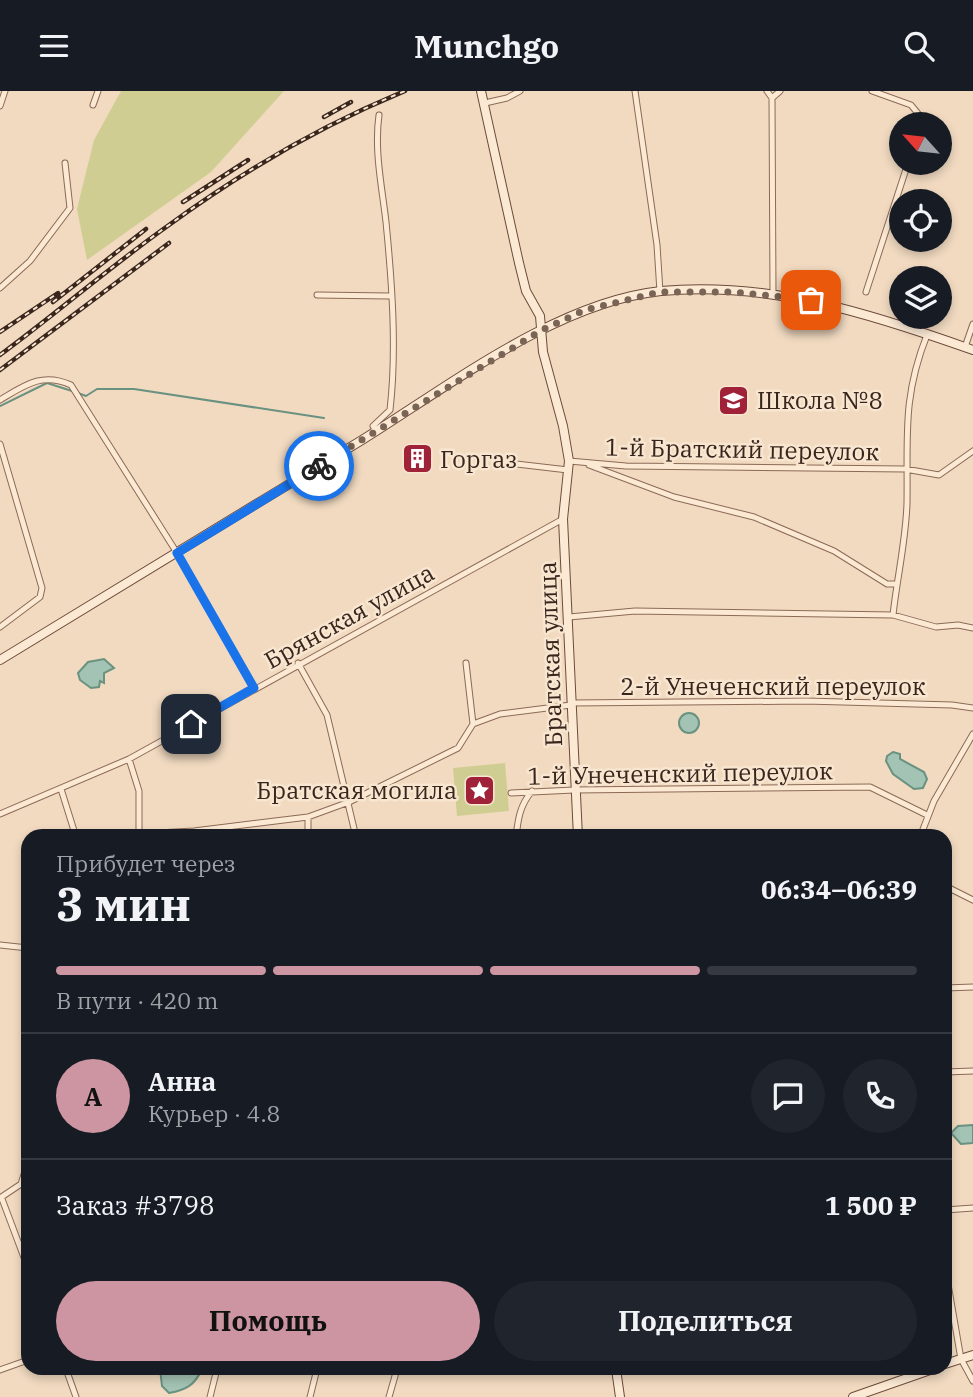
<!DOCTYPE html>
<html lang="ru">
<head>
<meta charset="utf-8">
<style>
	body { margin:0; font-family:"IBM Plex Serif",serif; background:#20242c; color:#f1f3f6; height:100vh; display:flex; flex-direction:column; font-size:26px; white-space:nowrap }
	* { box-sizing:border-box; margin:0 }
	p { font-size:23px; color:#9ea1a6 }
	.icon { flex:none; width:38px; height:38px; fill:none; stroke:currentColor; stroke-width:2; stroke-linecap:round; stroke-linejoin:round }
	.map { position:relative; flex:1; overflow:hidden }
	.sheet { position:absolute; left:21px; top:738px; width:931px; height:546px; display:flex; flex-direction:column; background:#171b24; border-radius:21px; box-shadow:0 4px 10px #0003 }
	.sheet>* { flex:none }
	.needle { width:46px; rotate:297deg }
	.buttons { position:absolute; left:889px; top:21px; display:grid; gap:14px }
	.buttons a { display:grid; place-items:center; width:63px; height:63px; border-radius:50%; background:#171b24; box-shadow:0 4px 10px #0003; font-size:35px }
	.pin { position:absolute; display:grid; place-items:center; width:60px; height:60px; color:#fff; margin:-30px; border-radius:14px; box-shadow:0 4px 10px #0006 }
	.courier { position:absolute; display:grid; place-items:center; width:70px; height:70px; margin:-35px; border:5px solid #1a73e8; border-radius:50%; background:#fff; color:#222; box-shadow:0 2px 9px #0007 }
	.overview em { font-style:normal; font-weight:800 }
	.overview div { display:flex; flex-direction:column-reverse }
	.overview { display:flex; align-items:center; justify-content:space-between; height:119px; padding:0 35px }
	h1 { font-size:46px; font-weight:800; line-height:52px }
	.bar { display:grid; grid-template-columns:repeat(4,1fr); gap:10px 7px; align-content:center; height:84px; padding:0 35px }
	.bar i { height:9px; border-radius:5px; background:#363941 }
	.bar .selected { background:#cc95a1 }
	.bar p { grid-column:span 4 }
	.line { display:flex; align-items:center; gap:18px; padding:0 35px; border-top:2px solid #363941 }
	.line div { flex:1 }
	.round { display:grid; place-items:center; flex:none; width:74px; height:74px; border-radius:37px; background:#20242c }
	.cta { display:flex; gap:14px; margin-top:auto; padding:14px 35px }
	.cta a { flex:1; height:80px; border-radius:42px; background:#cc95a1; color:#111; font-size:28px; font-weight:800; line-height:80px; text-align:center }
	.cta a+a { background:#20242c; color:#f1f3f6 }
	header { display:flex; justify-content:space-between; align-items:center; height:91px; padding:0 35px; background:#171b24; font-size:32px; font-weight:800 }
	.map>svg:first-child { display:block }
</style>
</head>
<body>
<header><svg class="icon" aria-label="menu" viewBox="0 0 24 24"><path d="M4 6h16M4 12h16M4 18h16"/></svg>Munchgo<svg class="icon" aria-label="search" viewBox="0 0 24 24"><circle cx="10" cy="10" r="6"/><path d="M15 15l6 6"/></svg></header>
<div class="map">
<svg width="973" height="1306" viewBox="0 0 973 1306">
	<rect width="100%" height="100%" fill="#f1dac0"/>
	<path fill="#d0cd93" d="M 121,0 L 284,0 L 211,81 L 87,169 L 77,118 L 94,49 Z
		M 505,672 L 509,720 L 457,725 L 453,677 Z"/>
	<path fill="#a3c3b4" stroke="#6a9281" stroke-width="2" d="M 104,568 L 114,577 L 104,582 L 104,592 L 100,590 L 99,596 L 91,597 L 80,589 L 78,582 L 88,571 Z
		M679 632a10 10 0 1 1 20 0a10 10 0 1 1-20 0Z
		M 893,661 L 900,663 L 900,668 L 924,681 L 927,688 L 923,697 L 914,698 L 893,683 L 886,670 L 887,665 Z
		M 973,1034 L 973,1052 L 961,1053 L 951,1042 L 958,1035 Z
		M 160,1278 L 202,1278 C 195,1294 186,1299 169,1302 L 162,1295 Z"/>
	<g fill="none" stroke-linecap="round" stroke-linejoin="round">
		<path stroke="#6a9281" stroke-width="2" d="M 78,302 L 86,305 L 97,298 L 134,298 L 324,327
			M 0,315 L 47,292 L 72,300"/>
		<defs>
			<path id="street" d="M 635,0 L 657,154 L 660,201
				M 767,0 L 772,7 L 780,0
				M 872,0 L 911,14 L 920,25 L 919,33
				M 772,7 L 773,203
				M 485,12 L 507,7 L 520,0
				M 93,14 L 98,0
				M 0,15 L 5,0
				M 0,197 L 30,170 L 70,117 L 65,72
				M 866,201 L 908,72
				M 317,204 L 389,205
				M 965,256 L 973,233
				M 0,309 C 25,294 42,281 71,294 L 177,462 L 254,597
				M 376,340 L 373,335 L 390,319 C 397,258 392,192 386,131 C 382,96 374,60 379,24
				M 0,353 L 42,497 L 40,506 L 0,536
				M 569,370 L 626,375 L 905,378 L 939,384 L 973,360
				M 500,371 L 568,379
				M 589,374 L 674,406 L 754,426 L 834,460 L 887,493 L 897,493
				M 893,524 C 897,487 906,449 907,412 C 908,346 902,307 927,244
				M 569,526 L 635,520 L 893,524 L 936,536 L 958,534 L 973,537
				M 298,572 L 327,624 L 356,746
				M 572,612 L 806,610 L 952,614 L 973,617
				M 473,633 L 500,623 L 571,614
				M 129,668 L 139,700 L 139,744
				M 61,698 L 76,746
				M 511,702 L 574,699 L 870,696 L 927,724
				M 0,723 L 129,668 L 563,428
				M 308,726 L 308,746
				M 139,743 L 194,740 L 308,726 L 349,711 L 458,657 L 473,633 L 466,572
				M 516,746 C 518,728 520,714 532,700
				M 920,746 L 934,710 L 973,643
				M 945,795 L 973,809
				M 0,854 L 28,857
				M 945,897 L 973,896
				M 945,981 L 973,980
				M 21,1093 L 28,1071
				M 0,1107 L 21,1093
				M 2,1108 L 28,1177
				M 945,1119 L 973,1117
				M 945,1176 L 961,1268 L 973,1290
				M 66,1278 L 76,1306
				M 0,1279 L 28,1269
				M 210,1306 L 217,1278
				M 310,1306 L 317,1278
				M 389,1306 L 397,1278"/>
			<path id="secondary" d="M 481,0 L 519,172 L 526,200 L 540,225 L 543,261 L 563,335 L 569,370 L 563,428 L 578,746
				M 0,569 C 120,496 241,422 362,349 C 449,295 557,211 661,200 C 770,190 872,223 973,259
				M 945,1273 L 973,1264
				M 616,1278 L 620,1306
				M 853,1306 L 933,1278"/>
		</defs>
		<use href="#street" stroke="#8c6a56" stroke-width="7"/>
		<use href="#secondary" stroke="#6d4b3a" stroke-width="10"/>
		<use href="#street" stroke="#fbe9d4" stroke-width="5"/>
		<use href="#secondary" stroke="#fbe9d4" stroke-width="8"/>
		<defs>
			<path id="rail" d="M 324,26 L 351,11
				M 183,111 L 248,69
				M 53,211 L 146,138
				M 0,241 L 58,202
				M 0,264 C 57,222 111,175 169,134 C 243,80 320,35 405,0
				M 0,279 L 169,152"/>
		</defs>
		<use href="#rail" stroke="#3a251c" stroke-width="4.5"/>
		<use href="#rail" stroke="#f8e6d0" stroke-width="2" stroke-dasharray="5" stroke-linecap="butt"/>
	</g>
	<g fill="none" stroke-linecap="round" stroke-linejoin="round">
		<path stroke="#7a6455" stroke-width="7" stroke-dasharray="0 12.6" d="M 319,375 L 542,239 L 585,219 L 660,201 L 734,201 L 811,209"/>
		<path stroke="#1a73e8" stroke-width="9" d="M 191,633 L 254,597 L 177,462 L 319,375"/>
	</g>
	<defs>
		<symbol id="school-square" viewBox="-11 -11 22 22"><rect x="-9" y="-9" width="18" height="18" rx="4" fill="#9f2239" stroke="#f8e6d0"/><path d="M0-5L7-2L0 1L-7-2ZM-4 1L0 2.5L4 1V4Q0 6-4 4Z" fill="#fff"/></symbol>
		<symbol id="building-square" viewBox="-11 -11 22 22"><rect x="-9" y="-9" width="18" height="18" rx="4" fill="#9f2239" stroke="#f8e6d0"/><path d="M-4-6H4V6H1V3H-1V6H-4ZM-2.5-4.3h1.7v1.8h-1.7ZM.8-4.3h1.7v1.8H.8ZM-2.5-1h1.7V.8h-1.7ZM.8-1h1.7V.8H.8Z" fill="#fff"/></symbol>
		<symbol id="sight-square" viewBox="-11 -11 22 22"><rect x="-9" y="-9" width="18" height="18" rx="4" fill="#9f2239" stroke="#f8e6d0"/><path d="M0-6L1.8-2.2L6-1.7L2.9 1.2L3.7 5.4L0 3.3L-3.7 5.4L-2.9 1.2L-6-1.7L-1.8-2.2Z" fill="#fff"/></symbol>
	</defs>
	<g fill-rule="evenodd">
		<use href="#school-square" x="716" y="292" width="35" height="35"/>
		<use href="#building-square" x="400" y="350" width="35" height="35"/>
		<use href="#sight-square" x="462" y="682" width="35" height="35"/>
	</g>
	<g text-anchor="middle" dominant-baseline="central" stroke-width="5" stroke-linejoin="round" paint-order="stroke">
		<g font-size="24" fill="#3a251c" stroke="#f8e6d0" text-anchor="start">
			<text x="757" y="309">Школа №8</text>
			<text x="440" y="368">Горгаз</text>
			<text x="457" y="699" text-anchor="end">Братская могила</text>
		</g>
		<g font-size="24" fill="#3a251c" stroke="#f8e6d0">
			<text transform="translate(742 358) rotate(1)">1-й Братский переулок</text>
			<text transform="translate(349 525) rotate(-29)">Брянская улица</text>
			<text transform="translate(550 563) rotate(-92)">Братская улица</text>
			<text x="773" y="595">2-й Унеченский переулок</text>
			<text transform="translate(680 682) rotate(-1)">1-й Унеченский переулок</text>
		</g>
	</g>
</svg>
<div class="buttons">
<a><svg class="needle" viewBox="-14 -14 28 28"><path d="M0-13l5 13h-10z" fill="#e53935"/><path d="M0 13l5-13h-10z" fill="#9ea1a6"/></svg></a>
<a><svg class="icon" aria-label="locate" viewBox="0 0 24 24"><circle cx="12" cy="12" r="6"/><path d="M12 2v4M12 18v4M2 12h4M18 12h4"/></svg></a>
<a><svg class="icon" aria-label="layers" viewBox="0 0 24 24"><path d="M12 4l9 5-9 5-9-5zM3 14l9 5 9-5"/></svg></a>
</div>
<div class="pin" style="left:811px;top:209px;background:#ea580c"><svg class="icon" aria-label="bag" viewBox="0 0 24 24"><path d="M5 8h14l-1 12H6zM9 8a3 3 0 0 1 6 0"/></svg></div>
<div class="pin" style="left:191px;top:633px;background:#1f2937"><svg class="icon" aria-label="home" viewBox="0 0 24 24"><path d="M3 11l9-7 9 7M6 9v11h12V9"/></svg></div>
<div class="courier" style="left:319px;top:375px"><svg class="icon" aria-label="bike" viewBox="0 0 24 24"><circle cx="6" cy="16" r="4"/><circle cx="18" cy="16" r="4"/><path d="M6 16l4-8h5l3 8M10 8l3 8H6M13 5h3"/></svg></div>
<section class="sheet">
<div class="overview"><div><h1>3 мин</h1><p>Прибудет через</p></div><em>06:34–06:39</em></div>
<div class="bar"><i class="selected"></i><i class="selected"></i><i class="selected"></i><i></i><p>В пути · 420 m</p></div>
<div class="line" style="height:126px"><b class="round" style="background:#cc95a1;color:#111">А</b><div><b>Анна</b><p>Курьер · 4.8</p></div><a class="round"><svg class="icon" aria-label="chat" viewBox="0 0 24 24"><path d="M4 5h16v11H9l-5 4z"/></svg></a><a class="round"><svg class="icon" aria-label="phone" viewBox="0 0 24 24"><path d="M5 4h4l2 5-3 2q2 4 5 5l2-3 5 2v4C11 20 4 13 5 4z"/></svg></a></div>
<div class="line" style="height:91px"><div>Заказ #3798</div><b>1 500 ₽</b></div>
<div class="cta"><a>Помощь</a><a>Поделиться</a></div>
</section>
</div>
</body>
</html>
